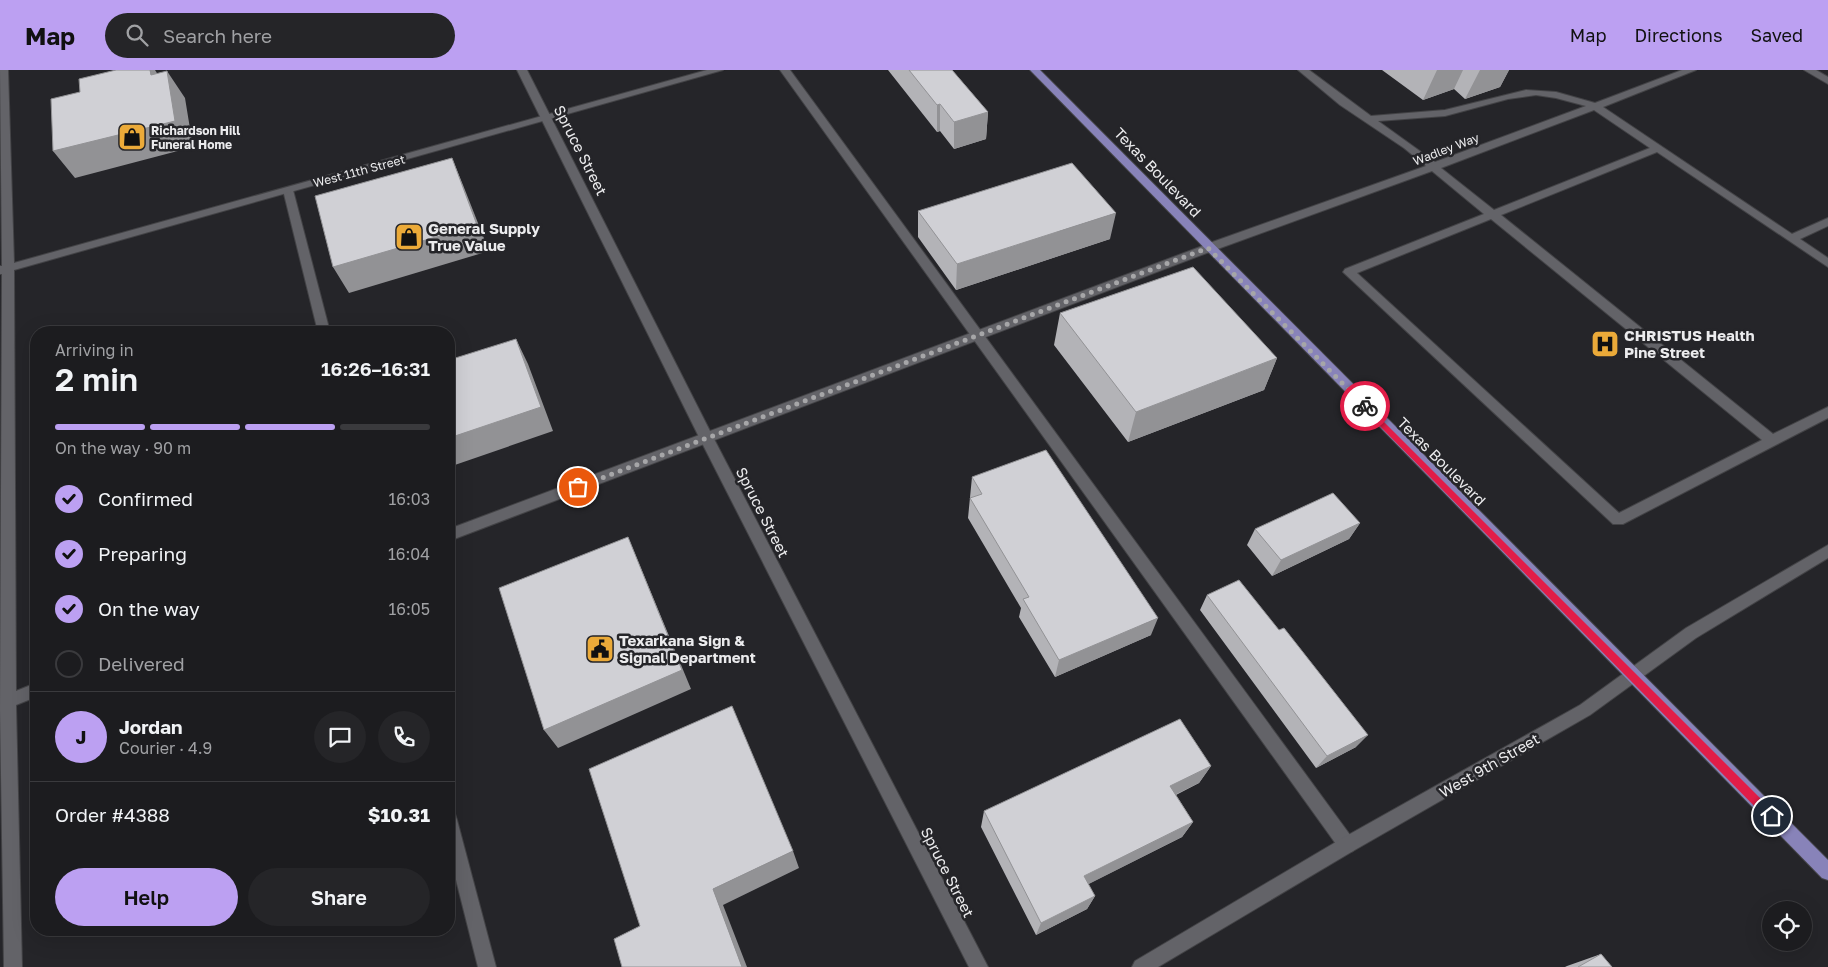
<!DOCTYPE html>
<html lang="en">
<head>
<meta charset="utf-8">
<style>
	body { margin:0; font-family:"Golos Text",sans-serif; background:#252528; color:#f1f3f6; height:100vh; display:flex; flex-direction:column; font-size:19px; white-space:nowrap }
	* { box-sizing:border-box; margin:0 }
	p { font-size:16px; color:#a0a1a4 }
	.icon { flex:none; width:28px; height:28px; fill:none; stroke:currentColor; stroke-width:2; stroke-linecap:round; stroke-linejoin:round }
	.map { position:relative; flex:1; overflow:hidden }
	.sheet { position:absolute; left:30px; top:256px; width:425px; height:610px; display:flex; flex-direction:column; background:#1c1c1f; border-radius:20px; box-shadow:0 5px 20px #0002,0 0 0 1px #3a3a3d }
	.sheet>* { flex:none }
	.controls { position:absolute; left:1762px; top:831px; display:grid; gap:10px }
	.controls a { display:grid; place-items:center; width:50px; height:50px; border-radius:50%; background:#1c1c1f; box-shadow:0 5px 20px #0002,0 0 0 1px #3a3a3d; font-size:25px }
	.pin { position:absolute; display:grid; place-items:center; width:42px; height:42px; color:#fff; margin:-21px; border:2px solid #fff; border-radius:50%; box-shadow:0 1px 5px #0007 }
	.courier { position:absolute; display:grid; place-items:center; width:50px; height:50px; margin:-25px; border:4px solid #e11d48; border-radius:50%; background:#fff; color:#222; box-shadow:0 1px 6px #0007 }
	.overview em { font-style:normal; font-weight:600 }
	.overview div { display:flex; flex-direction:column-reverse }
	.overview { display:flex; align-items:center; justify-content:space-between; height:85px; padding:0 25px }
	h1 { font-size:32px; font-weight:600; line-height:38px }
	.bar { display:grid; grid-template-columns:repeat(4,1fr); gap:8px 5px; align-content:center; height:60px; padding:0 25px }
	.bar i { height:6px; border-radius:4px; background:#3a3a3d }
	.bar .selected { background:#bca0f2 }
	.bar p { grid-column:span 4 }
	.line { display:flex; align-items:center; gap:12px; padding:0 25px; border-top:1px solid #3a3a3d }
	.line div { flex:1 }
	.round { display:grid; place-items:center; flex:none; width:52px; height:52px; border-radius:26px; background:#252528 }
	ol { padding:0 25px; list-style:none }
	li { display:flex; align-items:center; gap:15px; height:55px }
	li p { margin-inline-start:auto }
	li .icon { padding:5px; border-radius:50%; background:#bca0f2; color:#111; stroke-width:4 }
	li:last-child { color:#a0a1a4 }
	li i { width:28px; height:28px; border:2px solid #3a3a3d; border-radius:50% }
	.primary-button { display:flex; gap:10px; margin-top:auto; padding:10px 25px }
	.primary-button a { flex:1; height:58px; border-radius:30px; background:#bca0f2; color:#111; font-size:20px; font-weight:600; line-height:58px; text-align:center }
	.primary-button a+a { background:#252528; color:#f1f3f6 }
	header { display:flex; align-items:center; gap:30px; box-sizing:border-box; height:70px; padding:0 25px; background:#bca0f2; color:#111 }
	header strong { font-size:24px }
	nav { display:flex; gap:28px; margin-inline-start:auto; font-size:18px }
	.search { width:350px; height:45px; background:#252528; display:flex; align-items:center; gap:12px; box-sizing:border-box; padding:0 18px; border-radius:28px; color:#a0a1a4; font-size:19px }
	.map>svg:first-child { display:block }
</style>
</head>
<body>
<header>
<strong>Map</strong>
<div class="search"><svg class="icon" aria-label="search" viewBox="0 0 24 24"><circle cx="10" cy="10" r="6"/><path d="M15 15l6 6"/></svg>Search here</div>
<nav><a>Map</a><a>Directions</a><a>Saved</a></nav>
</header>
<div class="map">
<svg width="1828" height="897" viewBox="0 0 1828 897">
	<rect width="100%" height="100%" fill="#252529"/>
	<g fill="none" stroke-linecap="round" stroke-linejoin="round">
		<defs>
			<path id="service" d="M 780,0 L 790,0 L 1353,769 L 1355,775 L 1353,781 L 1347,783 L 1341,781 Z
				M 1298,0 L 1309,0 L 1371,46 L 1445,40 L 1526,20 L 1556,22 L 1595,33 L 1682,0 L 1696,0 L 1603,37 L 1792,164 L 1828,148 L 1828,156 L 1800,169 L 1828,188 L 1828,197 L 1657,82 L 1501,145 L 1773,364 L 1828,337 L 1828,348 L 1623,454 L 1613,454 L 1343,202 L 1345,199 L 1484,144 L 1432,101 L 1212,181 L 1204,181 L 1204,175 L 1426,96 L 1404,78 L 1340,35 ZM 1536,25 L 1556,28 L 1586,36 L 1435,92 L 1378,51 L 1445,46 L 1508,29 ZM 1594,40 L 1650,78 L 1494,140 L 1441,98 ZM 1491,149 L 1762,370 L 1619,443 L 1357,203 Z
				M 1804,0 L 1816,0 L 1828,7 L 1828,14 Z
				M 288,117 L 293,120 L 330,262 L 318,262 L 283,120 Z
				M 449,742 L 455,744 L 457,750 L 496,897 L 478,897 L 449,782 Z"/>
			<path id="minor" d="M 0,0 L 8,0 L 14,193 L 707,0 L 723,0 L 14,200 L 16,621 L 36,613 L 36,627 L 16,635 L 22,897 L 4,897 L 0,639 L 2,204 L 0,204 L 0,196 L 2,196 Z
				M 1208,174 L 1212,175 L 1212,181 L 449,471 L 449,459 Z
				M 1828,475 L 1828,488 L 1696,568 L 1590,645 L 1353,781 L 1158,897 L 1132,897 L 1135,891 L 1341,769 L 1580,635 L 1686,558 Z"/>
			<path id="tertiary" d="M 517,0 L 527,0 L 714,369 L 988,897 L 969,897 L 700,369 Z"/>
			<path id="primary" d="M 1030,0 L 1040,0 L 1828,790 L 1828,810 L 1822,808 Z"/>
		</defs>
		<use href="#service" stroke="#434346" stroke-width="2"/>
		<use href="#minor" stroke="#434346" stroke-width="2"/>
		<use href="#tertiary" stroke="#434346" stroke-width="2"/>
		<use href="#primary" stroke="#434346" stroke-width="2"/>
		<use href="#service" fill="#636368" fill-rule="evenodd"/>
		<use href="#minor" fill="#636368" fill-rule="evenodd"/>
		<use href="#tertiary" fill="#636368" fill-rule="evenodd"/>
		<use href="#primary" fill="#8883b9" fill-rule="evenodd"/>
	</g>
	<path fill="#b3b3b7" d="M 888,0 L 952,0 L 988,42 L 986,69 L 954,79 L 940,61 L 937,62 Z
		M 1382,0 L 1509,0 L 1500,17 L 1465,29 L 1454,19 L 1423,30 Z
		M 918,141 L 1110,169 L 956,220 L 918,167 Z
		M 1060,243 L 1277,288 L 1264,320 L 1128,372 L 1054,275 Z
		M 972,407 L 1151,565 L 1055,607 L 1019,547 L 1021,538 L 968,448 Z
		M 1360,453 L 1349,469 L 1272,506 L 1247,475 L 1255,459 Z
		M 1207,525 L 1356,677 L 1316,698 L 1200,540 Z
		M 1211,696 L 1199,713 L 1176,725 L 1193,752 L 1182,767 L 1088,814 L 1095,826 L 1087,839 L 1036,865 L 981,757 L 984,741 Z
		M 1601,884 L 1612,897 L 1565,897 L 1567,896 Z"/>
	<path fill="#929295" d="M 150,0 L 155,0 L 167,19 L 151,5 Z
		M 1437,0 L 1463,0 L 1454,19 L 1423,30 Z
		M 1480,0 L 1509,0 L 1500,17 L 1465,29 Z
		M 167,1 L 185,28 L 193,77 L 75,108 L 53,81 Z
		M 940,34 L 940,61 L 937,62 L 937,35 Z
		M 988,42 L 986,69 L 954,79 L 954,52 Z
		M 452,88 L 463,115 L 489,181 L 349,223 L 333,197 Z
		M 1116,143 L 1110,169 L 956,220 L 957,194 Z
		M 516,269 L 528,294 L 553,361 L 449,397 L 449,368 Z
		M 1277,288 L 1264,320 L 1128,372 L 1136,342 Z
		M 1360,453 L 1349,469 L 1272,506 L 1281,490 Z
		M 628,467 L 691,619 L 558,678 L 544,660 Z
		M 1158,548 L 1151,565 L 1055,607 L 1059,590 Z
		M 1368,665 L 1356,677 L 1316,698 L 1327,686 Z
		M 1211,696 L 1199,713 L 1160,732 L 1170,716 Z
		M 1193,752 L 1182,767 L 1077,820 L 1084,806 Z
		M 793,781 L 799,798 L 723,835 L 747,897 L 742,897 L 713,819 Z
		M 1095,826 L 1087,839 L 1036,865 L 1041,853 Z"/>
	<path fill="#d0d0d5" stroke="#929295" d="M 116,0 L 150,0 L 151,5 L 167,1 L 175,51 L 53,81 L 51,29 L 80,22 L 79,9 Z
		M 909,0 L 952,0 L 988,42 L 954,52 L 940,34 L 937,35 Z
		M 452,88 L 477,155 L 333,197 L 315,126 Z
		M 1072,93 L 1116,143 L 957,194 L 918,141 Z
		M 1193,197 L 1277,288 L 1136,342 L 1060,243 Z
		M 516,269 L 541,337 L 449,368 L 449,290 Z
		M 1046,380 L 1158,548 L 1059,590 L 1023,529 L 1029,527 L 970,428 L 982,424 L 972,407 Z
		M 1333,423 L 1360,453 L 1281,490 L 1255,459 Z
		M 628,467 L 682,600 L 544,660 L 499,518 Z
		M 1239,510 L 1279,560 L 1284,558 L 1368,665 L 1327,686 L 1207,525 Z
		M 732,636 L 793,781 L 713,819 L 742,897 L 622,897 L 614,869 L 640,856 L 589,699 Z
		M 1180,649 L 1211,696 L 1170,716 L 1193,752 L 1084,806 L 1095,826 L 1041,853 L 984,741 Z
		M 1601,884 L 1612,897 L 1578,897 Z"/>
	<path fill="#e11d48" d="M 1365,333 L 1775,743 L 1775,750 L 1768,750 L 1362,338 L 1362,334 Z"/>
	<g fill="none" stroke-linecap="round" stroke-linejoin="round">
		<path stroke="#a6a6a8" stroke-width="5" stroke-dasharray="0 9" d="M 578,417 L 1208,178 L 1365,336"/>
	</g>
	<defs>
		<symbol id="shop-square" viewBox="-11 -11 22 22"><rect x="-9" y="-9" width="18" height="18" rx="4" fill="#ebaa39" stroke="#252529"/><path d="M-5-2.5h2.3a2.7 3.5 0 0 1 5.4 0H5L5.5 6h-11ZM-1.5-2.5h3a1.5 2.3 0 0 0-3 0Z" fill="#111"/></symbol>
		<symbol id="hospital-square" viewBox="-11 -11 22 22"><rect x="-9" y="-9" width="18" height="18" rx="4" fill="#ebaa39" stroke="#252529"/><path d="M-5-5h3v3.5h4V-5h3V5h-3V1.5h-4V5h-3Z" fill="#111"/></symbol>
		<symbol id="civic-square" viewBox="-11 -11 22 22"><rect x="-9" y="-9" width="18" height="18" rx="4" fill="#ebaa39" stroke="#252529"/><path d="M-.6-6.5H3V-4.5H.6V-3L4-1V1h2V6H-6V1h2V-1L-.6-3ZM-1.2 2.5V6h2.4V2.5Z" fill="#111"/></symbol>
	</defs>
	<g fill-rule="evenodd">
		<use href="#shop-square" x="116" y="51" width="32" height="32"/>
		<use href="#shop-square" x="393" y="151" width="32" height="32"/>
		<use href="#hospital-square" x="1589" y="258" width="32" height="32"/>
		<use href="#civic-square" x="584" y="563" width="32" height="32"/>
	</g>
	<g text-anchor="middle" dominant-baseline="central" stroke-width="5" stroke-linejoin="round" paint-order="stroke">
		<g font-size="12" font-weight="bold" fill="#ebebed" stroke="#252529" text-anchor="start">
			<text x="151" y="60">Richardson Hill<tspan x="151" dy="14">Funeral Home</tspan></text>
		</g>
		<g font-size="12" fill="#ebebed" stroke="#252529">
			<text transform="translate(1446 79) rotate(-21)">Wadley Way</text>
			<text transform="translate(359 101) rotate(-15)">West 11th Street</text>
		</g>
		<g font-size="15" fill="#ebebed" stroke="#252529">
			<text transform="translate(581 80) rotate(63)">Spruce Street</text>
			<text transform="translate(1158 102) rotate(46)">Texas Boulevard</text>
			<text transform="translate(1442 391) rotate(45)">Texas Boulevard</text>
			<text transform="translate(763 442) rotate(63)">Spruce Street</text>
			<text transform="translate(1489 695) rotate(-30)">West 9th Street</text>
			<text transform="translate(948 802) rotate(63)">Spruce Street</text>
		</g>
		<g font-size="15" font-weight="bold" fill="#ebebed" stroke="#252529" text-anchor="start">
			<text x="428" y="158">General Supply<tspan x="428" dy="17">True Value</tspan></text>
			<text x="1624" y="265">CHRISTUS Health<tspan x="1624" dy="17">Pine Street</tspan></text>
			<text x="619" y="570">Texarkana Sign &amp;<tspan x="619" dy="17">Signal Department</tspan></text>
		</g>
	</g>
</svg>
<div class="controls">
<a><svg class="icon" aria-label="locate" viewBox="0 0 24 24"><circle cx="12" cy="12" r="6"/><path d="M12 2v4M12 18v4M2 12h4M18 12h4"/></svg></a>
</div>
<div class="pin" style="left:578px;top:417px;background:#ea580c"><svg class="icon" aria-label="bag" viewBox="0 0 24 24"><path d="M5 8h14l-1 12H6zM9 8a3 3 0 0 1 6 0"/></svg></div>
<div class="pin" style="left:1772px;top:746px;background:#1f2937"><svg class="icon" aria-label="home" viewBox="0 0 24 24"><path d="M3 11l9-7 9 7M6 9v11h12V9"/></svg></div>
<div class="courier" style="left:1365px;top:336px"><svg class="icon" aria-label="bike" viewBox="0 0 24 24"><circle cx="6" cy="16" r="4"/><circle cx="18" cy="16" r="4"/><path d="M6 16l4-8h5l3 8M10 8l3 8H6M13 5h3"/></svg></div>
<section class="sheet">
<div class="overview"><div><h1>2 min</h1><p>Arriving in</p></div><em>16:26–16:31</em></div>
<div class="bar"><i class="selected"></i><i class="selected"></i><i class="selected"></i><i></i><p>On the way · 90 m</p></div>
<ol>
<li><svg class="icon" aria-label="check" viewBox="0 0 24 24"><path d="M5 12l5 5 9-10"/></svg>Confirmed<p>16:03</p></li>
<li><svg class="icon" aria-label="check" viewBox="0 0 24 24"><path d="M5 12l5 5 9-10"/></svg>Preparing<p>16:04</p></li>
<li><svg class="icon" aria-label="check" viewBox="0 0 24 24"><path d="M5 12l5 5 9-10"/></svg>On the way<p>16:05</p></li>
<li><i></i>Delivered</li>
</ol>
<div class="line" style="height:90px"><b class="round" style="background:#bca0f2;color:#111">J</b><div><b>Jordan</b><p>Courier · 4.9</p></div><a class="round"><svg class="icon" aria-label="chat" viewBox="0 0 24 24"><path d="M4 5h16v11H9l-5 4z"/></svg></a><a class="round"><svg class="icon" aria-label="phone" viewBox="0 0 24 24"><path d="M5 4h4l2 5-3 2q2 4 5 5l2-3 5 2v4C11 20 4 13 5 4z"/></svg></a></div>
<div class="line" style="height:65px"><div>Order #4388</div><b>$10.31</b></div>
<div class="primary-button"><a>Help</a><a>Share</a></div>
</section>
</div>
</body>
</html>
